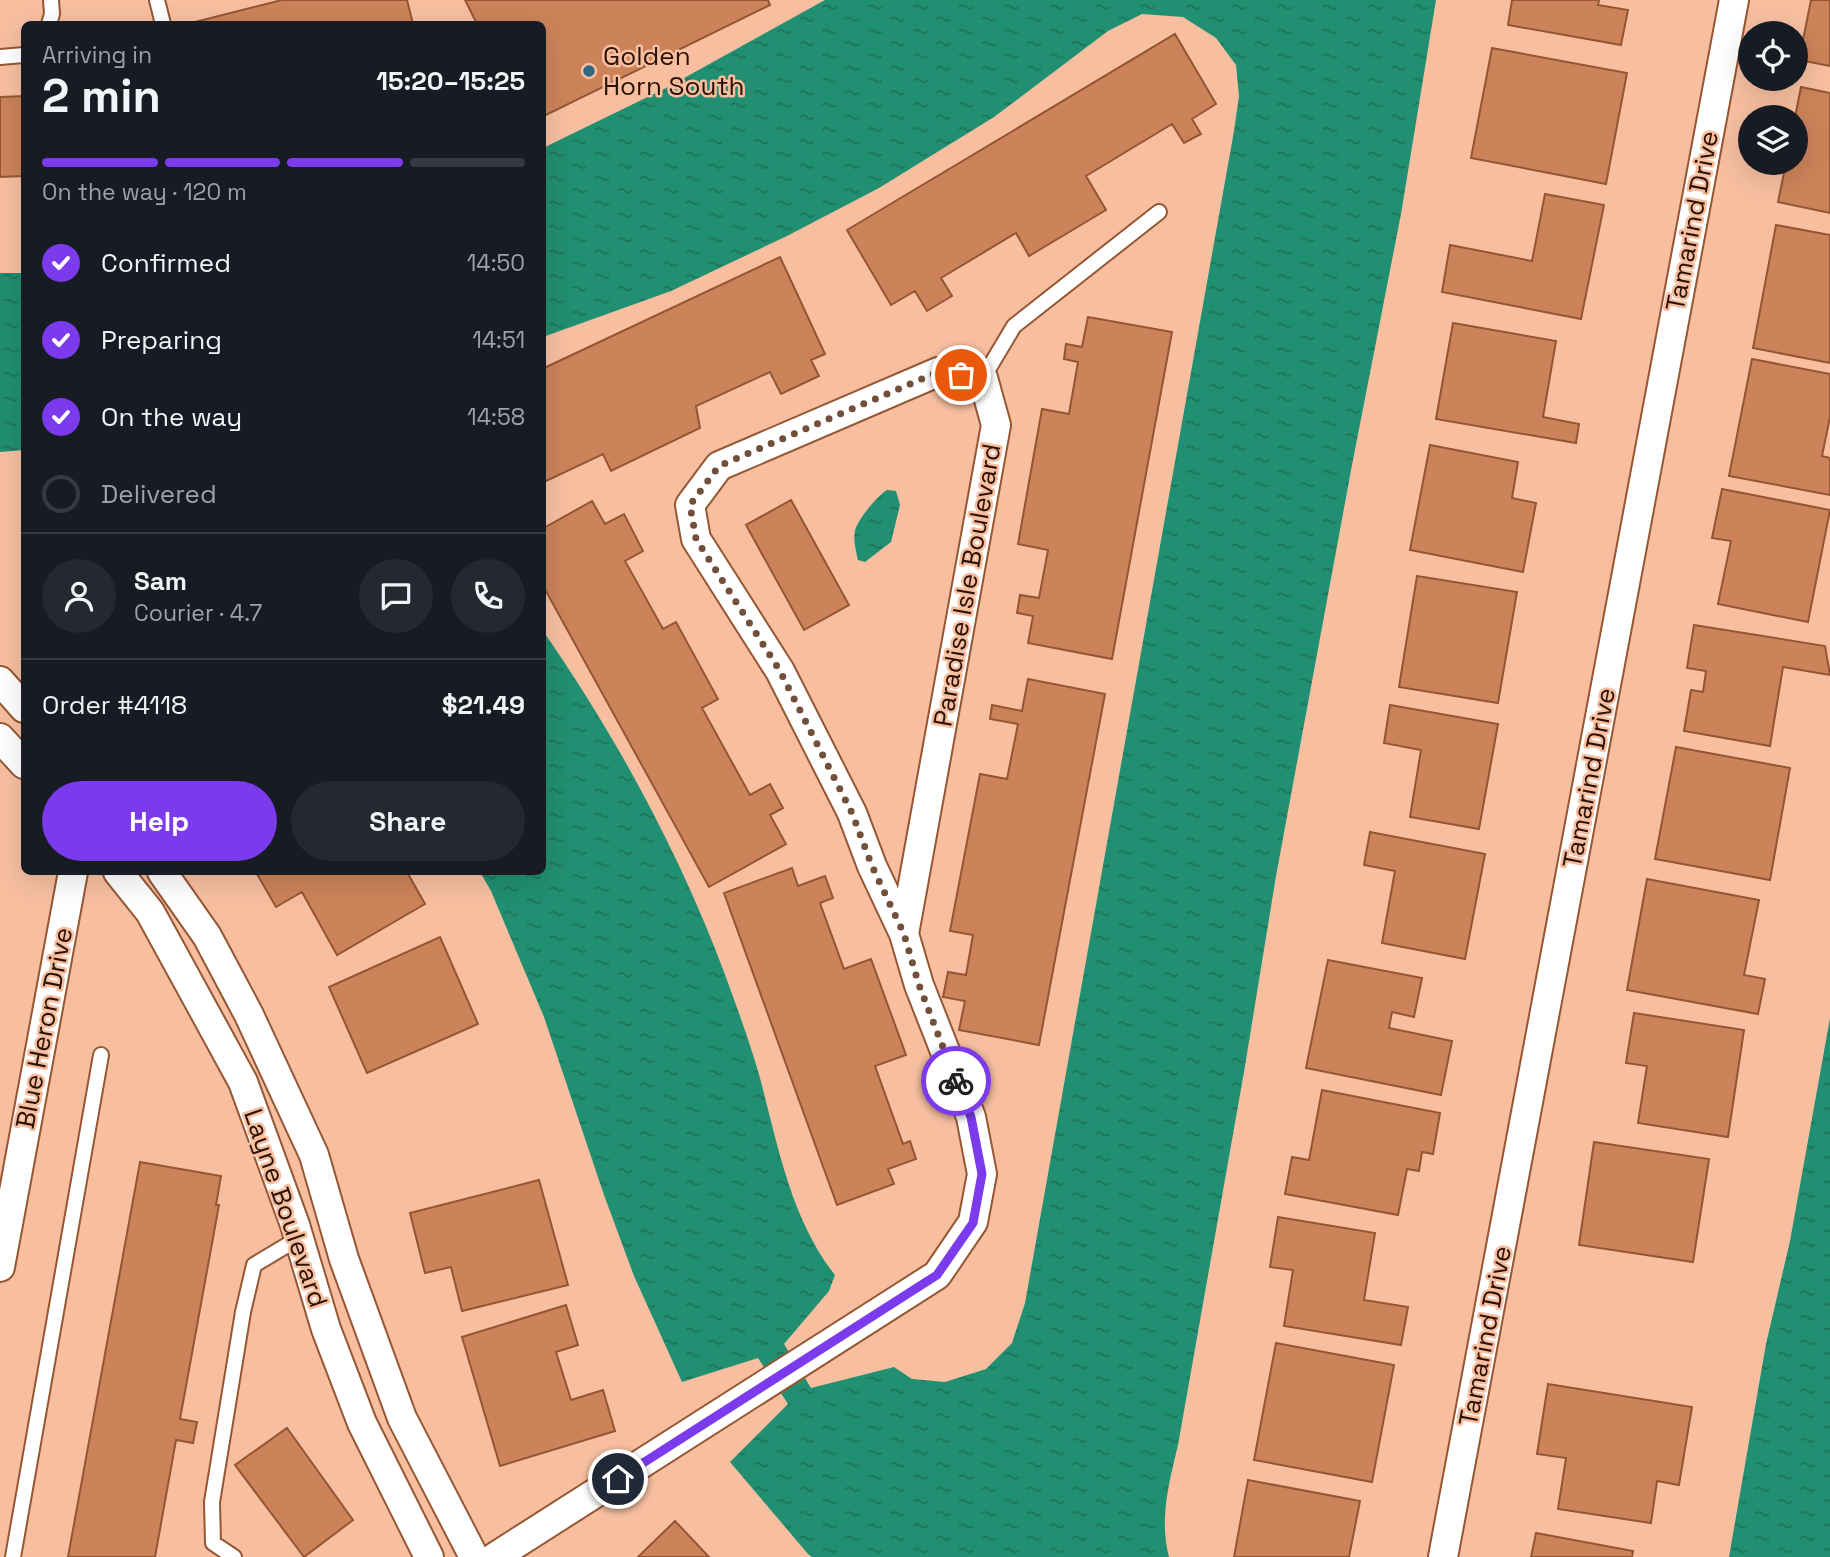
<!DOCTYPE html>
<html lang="en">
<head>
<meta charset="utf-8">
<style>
	body { margin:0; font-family:"Space Grotesk",sans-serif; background:#242831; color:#f1f3f6; height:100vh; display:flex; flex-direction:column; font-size:26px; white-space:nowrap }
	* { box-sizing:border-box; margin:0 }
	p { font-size:23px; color:#9ea1a6 }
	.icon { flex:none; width:38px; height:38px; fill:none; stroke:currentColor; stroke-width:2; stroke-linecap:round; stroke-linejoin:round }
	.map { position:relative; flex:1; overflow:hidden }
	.drawer { position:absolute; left:21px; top:21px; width:525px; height:854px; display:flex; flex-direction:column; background:#171b24; border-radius:10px; box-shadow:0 7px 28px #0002 }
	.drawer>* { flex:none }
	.buttons { position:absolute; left:1738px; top:21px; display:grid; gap:14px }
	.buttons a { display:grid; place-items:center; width:70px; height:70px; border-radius:50%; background:#171b24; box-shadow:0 7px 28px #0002; font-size:35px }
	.pin { position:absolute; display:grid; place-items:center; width:60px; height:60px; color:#fff; margin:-30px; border:4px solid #fff; border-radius:50%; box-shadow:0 2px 7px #0007 }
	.courier { position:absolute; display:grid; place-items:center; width:70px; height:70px; margin:-35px; border:5px solid #7c3aed; border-radius:50%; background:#fff; color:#222; box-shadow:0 2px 9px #0007 }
	.head em { font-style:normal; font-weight:800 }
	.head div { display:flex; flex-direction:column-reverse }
	.head { display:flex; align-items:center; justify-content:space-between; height:119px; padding:0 21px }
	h1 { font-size:46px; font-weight:800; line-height:52px }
	.bar { display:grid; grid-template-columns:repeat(4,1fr); gap:10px 7px; align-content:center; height:84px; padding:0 21px }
	.bar i { height:9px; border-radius:5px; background:#363941 }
	.bar .current { background:#7c3aed }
	.bar p { grid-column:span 4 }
	.line { display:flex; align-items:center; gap:18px; padding:0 21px; border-top:2px solid #363941 }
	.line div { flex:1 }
	.round { display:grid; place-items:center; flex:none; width:74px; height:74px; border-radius:37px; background:#242831 }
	ol { padding:0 21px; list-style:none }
	li { display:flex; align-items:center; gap:21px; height:77px }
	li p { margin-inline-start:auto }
	li .icon { padding:7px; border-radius:50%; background:#7c3aed; color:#fff; stroke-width:4 }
	li:last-child { color:#9ea1a6 }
	li i { width:38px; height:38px; border:4px solid #363941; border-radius:50% }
	.button { display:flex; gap:14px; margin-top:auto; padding:14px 21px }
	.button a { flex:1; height:80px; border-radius:42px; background:#7c3aed; color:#fff; font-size:28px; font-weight:800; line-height:80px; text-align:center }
	.button a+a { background:#242831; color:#f1f3f6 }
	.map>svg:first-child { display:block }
</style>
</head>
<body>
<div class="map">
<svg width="1830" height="1557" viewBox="0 0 1830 1557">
	<defs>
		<pattern id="water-ripples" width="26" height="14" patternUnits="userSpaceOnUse" patternTransform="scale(1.75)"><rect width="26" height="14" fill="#218f71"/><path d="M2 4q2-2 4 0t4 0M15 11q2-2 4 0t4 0" fill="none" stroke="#1d735b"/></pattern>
	</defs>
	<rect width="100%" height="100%" fill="#f7bfa0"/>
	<path fill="url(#water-ripples)" d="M 825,0 L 1436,0 L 1401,214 L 1352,465 L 1276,876 L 1244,1072 L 1178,1445 C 1169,1483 1159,1519 1169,1557 L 812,1557 L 808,1554 L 730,1462 L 788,1404 L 758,1358 L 682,1382 L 634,1276 L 604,1195 L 544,1017 L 491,891 L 480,872 L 542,872 L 543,631 C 616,736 679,852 724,972 C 737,1007 750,1043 760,1078 C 778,1146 791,1219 835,1275 L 829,1291 L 784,1344 L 811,1388 L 894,1367 L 912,1379 L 945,1382 L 986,1369 L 1012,1343 L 1025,1303 L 1234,131 L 1239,96 L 1236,65 L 1216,38 L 1183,17 L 1142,14 L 1108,31 L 994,117 L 879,188 L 787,236 L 671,291 L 543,337 L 543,148 L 666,88 Z
		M 0,273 L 24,273 L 24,450 L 0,452 Z
		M 887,490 L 896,491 L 900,505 L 891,542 L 865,562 L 858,560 C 856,551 853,540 855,531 C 857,520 878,495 887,490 Z
		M 1830,1018 L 1830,1557 L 1729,1557 L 1766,1344 L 1790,1241 Z"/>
	<path fill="#cc8359" stroke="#945632" stroke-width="2" d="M 282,0 L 407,0 L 413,24 L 187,24 Z
		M 465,0 L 768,0 L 770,5 L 542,117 L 542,24 L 477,24 Z
		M 1512,0 L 1599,0 L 1598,5 L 1628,10 L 1621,45 L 1508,25 Z
		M 1811,0 L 1830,0 L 1830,66 L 1799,60 Z
		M 1175,34 L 1216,104 L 1192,119 L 1201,134 L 1184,143 L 1172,124 L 1086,176 L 1106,210 L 1029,256 L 1016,233 L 941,278 L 952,296 L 927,311 L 915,291 L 891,305 L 847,230 Z
		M 1492,48 L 1627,73 L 1606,184 L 1471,158 Z
		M 1801,87 L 1830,93 L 1830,213 L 1778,202 L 1786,163 L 1796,163 L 1795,117 Z
		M 24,96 L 24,176 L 0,177 L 0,97 Z
		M 1545,194 L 1604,205 L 1581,319 L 1442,292 L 1450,245 L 1532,261 Z
		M 1776,225 L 1830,235 L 1830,363 L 1753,348 Z
		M 780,257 L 825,354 L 811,360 L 819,376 L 781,394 L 770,372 L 696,406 L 700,428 L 611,471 L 603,454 L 542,483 L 542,369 Z
		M 1088,317 L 1172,332 L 1112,659 L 1028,643 L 1033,616 L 1017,613 L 1020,595 L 1039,598 L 1048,550 L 1018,544 L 1042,409 L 1069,414 L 1078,362 L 1064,359 L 1066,344 L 1082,347 Z
		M 1453,323 L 1556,341 L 1543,417 L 1579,424 L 1576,443 L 1436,419 Z
		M 1752,359 L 1830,374 L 1830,417 L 1822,456 L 1830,458 L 1830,495 L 1729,476 Z
		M 1430,445 L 1518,462 L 1512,498 L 1536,503 L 1523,572 L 1410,550 Z
		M 1722,489 L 1830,510 L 1808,622 L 1718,604 L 1731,541 L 1712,538 Z
		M 791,500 L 849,605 L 804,630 L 746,525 Z
		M 592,501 L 605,524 L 624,514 L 643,551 L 625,561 L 663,629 L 676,622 L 718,699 L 702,708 L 750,795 L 770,784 L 783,808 L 770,815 L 786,844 L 709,887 L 542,584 L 542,529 Z
		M 1417,576 L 1517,592 L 1498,703 L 1399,687 Z
		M 1694,625 L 1825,646 L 1830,675 L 1783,667 L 1770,746 L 1684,731 L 1691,690 L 1703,692 L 1706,671 L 1687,668 Z
		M 1028,679 L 1105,694 L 1039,1045 L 959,1030 L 965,1001 L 943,997 L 948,972 L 966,975 L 973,935 L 950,931 L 980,774 L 1007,779 L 1018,724 L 990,719 L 992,705 L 1022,711 Z
		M 1390,705 L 1498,724 L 1479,829 L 1410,817 L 1421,750 L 1384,743 Z
		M 1676,747 L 1790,768 L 1770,880 L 1655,859 Z
		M 1370,832 L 1485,854 L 1465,959 L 1382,943 L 1395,871 L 1364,865 Z
		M 792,868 L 798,886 L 825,876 L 833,898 L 820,903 L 844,969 L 871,959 L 906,1055 L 875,1066 L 903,1144 L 910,1141 L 916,1159 L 888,1169 L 894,1184 L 837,1205 L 724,893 Z
		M 263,872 L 407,872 L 425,904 L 337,955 L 302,892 L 276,907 L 257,874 Z
		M 1647,879 L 1759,900 L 1744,975 L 1765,979 L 1758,1014 L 1627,990 Z
		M 440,937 L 478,1024 L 367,1073 L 329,987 Z
		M 1328,960 L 1422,978 L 1414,1017 L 1392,1012 L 1389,1028 L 1452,1041 L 1441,1095 L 1306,1068 Z
		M 1634,1013 L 1744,1030 L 1728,1137 L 1638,1123 L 1647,1066 L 1626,1063 Z
		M 1322,1090 L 1440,1113 L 1433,1154 L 1422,1152 L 1419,1171 L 1407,1169 L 1398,1215 L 1285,1194 L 1292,1157 L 1309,1160 Z
		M 1594,1142 L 1709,1159 L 1693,1262 L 1579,1245 Z
		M 140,1162 L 221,1176 L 216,1205 L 219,1205 L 180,1419 L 197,1422 L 193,1443 L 176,1440 L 155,1557 L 68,1557 Z
		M 539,1180 L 568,1285 L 462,1311 L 451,1267 L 425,1273 L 410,1213 Z
		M 1278,1217 L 1375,1233 L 1364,1300 L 1408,1307 L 1401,1345 L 1284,1326 L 1293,1270 L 1270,1267 Z
		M 566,1305 L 578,1345 L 556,1352 L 571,1400 L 603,1390 L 615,1431 L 500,1466 L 462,1337 Z
		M 1276,1343 L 1394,1365 L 1372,1482 L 1254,1460 Z
		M 1548,1384 L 1692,1407 L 1679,1485 L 1657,1481 L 1651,1523 L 1558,1509 L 1566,1458 L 1537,1454 Z
		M 287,1428 L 353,1520 L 304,1557 L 235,1465 Z
		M 1248,1480 L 1360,1501 L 1349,1557 L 1234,1557 Z
		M 675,1521 L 709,1557 L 638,1557 Z
		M 1536,1533 L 1633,1551 L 1632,1557 L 1531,1557 Z"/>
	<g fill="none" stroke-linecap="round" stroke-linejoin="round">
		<defs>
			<path id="lane" d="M 157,0 L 163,24
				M 49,24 L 52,14 L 51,0
				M 0,57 L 24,55
				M 983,378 L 1014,326 L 1159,212
				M 13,1557 L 101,1055
				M 234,1557 L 213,1543 L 212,1502 L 243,1312 L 254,1265 L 299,1238"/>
			<path id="street" d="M 0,681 L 24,708
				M 0,738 L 24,764
				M 118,872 L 150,912 L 243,1082 L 295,1225 L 326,1329 L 362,1423 L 429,1557
				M 162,872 L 207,936 L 249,1015 L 314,1155 L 344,1259 L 402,1418 L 474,1557
				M 0,1267 L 73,872
				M 495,1557 L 937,1275 L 973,1222 L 982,1174 L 971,1117 L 919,985 L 904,934 L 872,866 L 852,813 L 780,671 L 696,539 L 690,505 L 719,466 L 938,372 L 983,378 L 996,425 L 904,934
				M 1443,1557 L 1734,0"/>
		</defs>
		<use href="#lane" stroke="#955733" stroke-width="18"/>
		<use href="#street" stroke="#955733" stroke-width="32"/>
		<use href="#lane" stroke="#fff" stroke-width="14"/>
		<use href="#street" stroke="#fff" stroke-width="28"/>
	</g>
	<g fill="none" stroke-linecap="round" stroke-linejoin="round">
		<path stroke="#724f3b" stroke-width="7" stroke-dasharray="0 12.6" d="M 956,1081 L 919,985 L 904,934 L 872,866 L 852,813 L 780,671 L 696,539 L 690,505 L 719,466 L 938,372 L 961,375"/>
		<path stroke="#7c3aed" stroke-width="9" d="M 618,1479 L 937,1275 L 973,1223 L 982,1174 L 971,1117 L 956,1081"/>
	</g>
	<circle fill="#2f6882" stroke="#f7bfa0" stroke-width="2.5" cx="589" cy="71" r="7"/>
	<g text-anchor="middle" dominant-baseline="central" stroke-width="5" stroke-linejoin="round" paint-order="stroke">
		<g font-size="26" fill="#2b1204" stroke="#f7bfa0" text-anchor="start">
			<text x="603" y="56">Golden<tspan x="603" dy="30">Horn South</tspan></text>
		</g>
		<g font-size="26" fill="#2b1204" stroke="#f7bfa0">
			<text transform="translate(1692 221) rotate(-79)">Tamarind Drive</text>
			<text transform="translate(967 585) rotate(-80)">Paradise Isle Boulevard</text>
			<text transform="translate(1589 778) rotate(-79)">Tamarind Drive</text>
			<text transform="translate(44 1028) rotate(-79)">Blue Heron Drive</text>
			<text transform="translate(286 1208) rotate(71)">Layne Boulevard</text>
			<text transform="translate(1485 1336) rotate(-79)">Tamarind Drive</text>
		</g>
	</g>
</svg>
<div class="buttons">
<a><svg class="icon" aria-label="locate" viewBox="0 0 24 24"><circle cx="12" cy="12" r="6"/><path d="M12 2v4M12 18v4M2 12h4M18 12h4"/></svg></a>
<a><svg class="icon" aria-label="layers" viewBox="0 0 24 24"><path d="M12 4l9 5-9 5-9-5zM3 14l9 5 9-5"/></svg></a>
</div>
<div class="pin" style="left:961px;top:375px;background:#ea580c"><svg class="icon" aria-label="bag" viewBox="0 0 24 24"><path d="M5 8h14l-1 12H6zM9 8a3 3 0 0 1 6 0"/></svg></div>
<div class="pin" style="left:618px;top:1479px;background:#1f2937"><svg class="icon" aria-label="home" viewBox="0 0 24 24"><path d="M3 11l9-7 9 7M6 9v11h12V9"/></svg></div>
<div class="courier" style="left:956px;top:1081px"><svg class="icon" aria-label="bike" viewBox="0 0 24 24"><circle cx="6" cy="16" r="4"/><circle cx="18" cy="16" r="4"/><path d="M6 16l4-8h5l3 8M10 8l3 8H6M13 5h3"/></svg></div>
<section class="drawer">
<div class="head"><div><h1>2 min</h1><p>Arriving in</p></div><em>15:20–15:25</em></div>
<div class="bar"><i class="current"></i><i class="current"></i><i class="current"></i><i></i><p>On the way · 120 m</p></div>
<ol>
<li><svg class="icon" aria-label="check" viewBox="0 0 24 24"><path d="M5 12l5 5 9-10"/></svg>Confirmed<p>14:50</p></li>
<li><svg class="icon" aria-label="check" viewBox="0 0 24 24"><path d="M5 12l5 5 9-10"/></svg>Preparing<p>14:51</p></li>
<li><svg class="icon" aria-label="check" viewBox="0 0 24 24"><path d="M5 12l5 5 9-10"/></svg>On the way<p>14:58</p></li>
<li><i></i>Delivered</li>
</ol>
<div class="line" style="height:126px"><a class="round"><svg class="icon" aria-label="person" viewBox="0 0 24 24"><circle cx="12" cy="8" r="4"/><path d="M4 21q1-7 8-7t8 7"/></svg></a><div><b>Sam</b><p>Courier · 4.7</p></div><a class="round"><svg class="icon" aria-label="chat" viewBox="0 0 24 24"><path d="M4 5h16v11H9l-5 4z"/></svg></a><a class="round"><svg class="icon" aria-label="phone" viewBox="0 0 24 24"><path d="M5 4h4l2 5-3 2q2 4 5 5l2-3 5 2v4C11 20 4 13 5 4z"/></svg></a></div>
<div class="line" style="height:91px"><div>Order #4118</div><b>$21.49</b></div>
<div class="button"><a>Help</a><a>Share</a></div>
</section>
</div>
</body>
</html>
